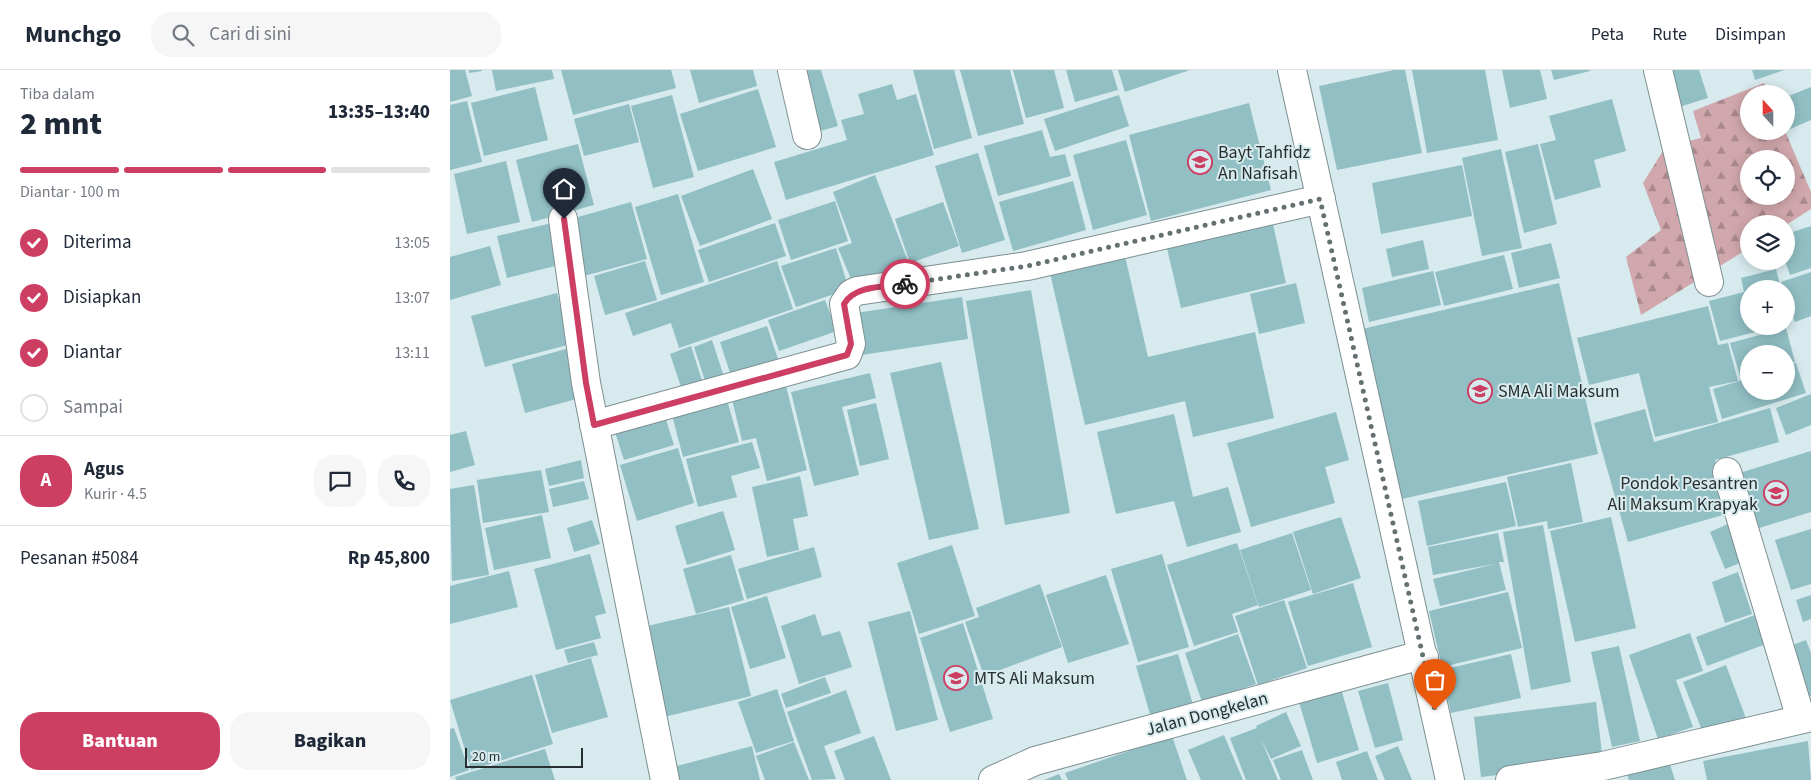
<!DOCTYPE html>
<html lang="id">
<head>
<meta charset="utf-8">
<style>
	body { margin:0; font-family:"Source Sans 3",sans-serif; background:#f6f6f7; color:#1f2937; height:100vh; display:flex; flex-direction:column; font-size:19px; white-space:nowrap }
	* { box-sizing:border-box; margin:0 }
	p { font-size:16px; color:#747a83 }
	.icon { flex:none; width:28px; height:28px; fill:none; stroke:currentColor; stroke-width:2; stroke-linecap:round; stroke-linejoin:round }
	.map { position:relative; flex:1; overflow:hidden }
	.details { display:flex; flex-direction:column; background:#fff; width:450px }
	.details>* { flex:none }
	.needle { width:32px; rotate:339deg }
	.buttons { position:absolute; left:1290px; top:15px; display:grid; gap:10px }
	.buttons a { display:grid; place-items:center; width:55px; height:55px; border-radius:50%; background:#fff; box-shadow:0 2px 12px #0003; font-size:25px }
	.scale { position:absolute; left:15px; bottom:12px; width:118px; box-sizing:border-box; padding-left:5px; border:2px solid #272f30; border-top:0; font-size:14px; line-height:18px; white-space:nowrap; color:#272f30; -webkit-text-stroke:4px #d7eaed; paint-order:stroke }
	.pin { position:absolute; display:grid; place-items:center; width:42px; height:42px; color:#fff; margin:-51px -21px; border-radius:50% 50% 50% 0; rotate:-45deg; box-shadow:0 0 5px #0007 }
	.pin .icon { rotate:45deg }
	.courier { position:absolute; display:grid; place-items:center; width:50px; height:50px; margin:-25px; border:4px solid #cd3e63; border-radius:50%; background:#fff; color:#222; box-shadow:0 1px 6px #0007 }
	.head em { font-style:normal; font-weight:800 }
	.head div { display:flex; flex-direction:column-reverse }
	.head { display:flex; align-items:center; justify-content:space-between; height:85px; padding:0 20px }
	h1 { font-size:32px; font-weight:800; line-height:38px }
	.bar { display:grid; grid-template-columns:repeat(4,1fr); gap:8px 5px; align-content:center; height:60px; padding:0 20px }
	.bar i { height:6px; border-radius:4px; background:#e0e1e3 }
	.bar .current { background:#cd3e63 }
	.bar p { grid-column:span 4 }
	.line { display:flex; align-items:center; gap:12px; padding:0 20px; border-top:1px solid #e0e1e3 }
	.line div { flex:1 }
	.round { display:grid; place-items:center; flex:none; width:52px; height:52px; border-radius:20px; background:#f6f6f7 }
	ol { padding:0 20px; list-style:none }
	li { display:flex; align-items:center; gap:15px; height:55px }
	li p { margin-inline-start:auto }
	li .icon { padding:5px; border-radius:50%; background:#cd3e63; color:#fff; stroke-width:4 }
	li:last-child { color:#747a83 }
	li i { width:28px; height:28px; border:2px solid #e0e1e3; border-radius:50% }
	.primary-button { display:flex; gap:10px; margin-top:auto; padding:10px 20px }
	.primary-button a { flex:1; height:58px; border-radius:20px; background:#cd3e63; color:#fff; font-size:20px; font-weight:800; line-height:58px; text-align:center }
	.primary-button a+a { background:#f6f6f7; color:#1f2937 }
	header { display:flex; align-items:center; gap:30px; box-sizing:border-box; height:70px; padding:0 25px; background:#fff; border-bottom:1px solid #e0e1e3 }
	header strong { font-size:24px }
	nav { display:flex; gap:28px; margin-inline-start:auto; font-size:18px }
	.search { width:350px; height:45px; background:#f6f6f7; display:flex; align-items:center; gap:12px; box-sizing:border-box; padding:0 18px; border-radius:20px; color:#747a83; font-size:19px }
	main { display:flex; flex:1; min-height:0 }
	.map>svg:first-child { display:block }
</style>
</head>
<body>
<header>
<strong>Munchgo</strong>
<div class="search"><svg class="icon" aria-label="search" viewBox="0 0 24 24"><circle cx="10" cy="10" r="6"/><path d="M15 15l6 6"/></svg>Cari di sini</div>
<nav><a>Peta</a><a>Rute</a><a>Disimpan</a></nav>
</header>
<main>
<section class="details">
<div class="head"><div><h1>2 mnt</h1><p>Tiba dalam</p></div><em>13:35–13:40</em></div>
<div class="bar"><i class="current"></i><i class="current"></i><i class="current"></i><i></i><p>Diantar · 100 m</p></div>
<ol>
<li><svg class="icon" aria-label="check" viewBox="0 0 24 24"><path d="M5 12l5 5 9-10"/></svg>Diterima<p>13:05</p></li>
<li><svg class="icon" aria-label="check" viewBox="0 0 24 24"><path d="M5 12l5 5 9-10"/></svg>Disiapkan<p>13:07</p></li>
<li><svg class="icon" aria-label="check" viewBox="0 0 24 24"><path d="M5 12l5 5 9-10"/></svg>Diantar<p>13:11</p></li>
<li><i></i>Sampai</li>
</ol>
<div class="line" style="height:90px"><b class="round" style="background:#cd3e63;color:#fff">A</b><div><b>Agus</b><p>Kurir · 4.5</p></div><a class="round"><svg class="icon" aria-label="chat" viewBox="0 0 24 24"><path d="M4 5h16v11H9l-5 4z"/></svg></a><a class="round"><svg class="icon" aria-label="phone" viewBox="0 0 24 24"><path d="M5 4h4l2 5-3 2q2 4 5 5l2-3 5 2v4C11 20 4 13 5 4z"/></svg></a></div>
<div class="line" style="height:65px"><div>Pesanan #5084</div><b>Rp 45,800</b></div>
<div class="primary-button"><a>Bantuan</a><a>Bagikan</a></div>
</section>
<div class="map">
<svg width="1361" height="710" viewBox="0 0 1361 710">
	<defs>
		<pattern id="forest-firs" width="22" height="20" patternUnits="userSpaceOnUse" patternTransform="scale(1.25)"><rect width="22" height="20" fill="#d0a7ac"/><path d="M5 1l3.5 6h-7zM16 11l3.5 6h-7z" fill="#a9888c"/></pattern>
	</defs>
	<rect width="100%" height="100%" fill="#d7eaed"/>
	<path fill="url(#forest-firs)" fill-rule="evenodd" d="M 1314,13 L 1319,24 L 1299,24 L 1299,61 L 1335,61 L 1361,122 L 1361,139 L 1336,155 L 1299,154 L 1299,178 L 1191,245 L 1176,187 L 1211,160 L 1193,113 L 1216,76 L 1251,68 L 1243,41 ZM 1299,89 L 1336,89 L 1336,126 L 1299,126 Z"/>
	<path fill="#91bfc4" d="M 0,0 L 15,0 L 22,26 L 0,32 Z
		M 19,0 L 32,0 L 32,1 L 19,3 Z
		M 42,0 L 102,0 L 104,9 L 46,21 Z
		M 111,0 L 221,0 L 226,18 L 123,45 Z
		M 240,0 L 303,0 L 307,16 L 249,33 Z
		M 348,0 L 371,0 L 388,56 L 367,62 Z
		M 463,0 L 504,0 L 522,68 L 484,79 Z
		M 510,0 L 560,0 L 574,54 L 528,66 Z
		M 563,0 L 604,0 L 614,38 L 576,48 Z
		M 616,0 L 662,0 L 668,20 L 625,32 Z
		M 668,0 L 740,0 L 675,22 Z
		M 944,0 L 955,0 L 972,83 L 887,100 L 869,16 Z
		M 962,0 L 1035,0 L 1048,70 L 977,83 Z
		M 1052,0 L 1090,0 L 1097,29 L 1060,38 Z
		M 1101,0 L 1140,0 L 1140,1 L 1104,10 Z
		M 1213,0 L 1249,0 L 1258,28 L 1226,38 Z
		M 1302,0 L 1334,0 L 1305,10 Z
		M 442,14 L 447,30 L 466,24 L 484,85 L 336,130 L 324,92 L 397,70 L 391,50 L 414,44 L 408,24 Z
		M 85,17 L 98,70 L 34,86 L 21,33 Z
		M 1361,17 L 1361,50 L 1338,60 L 1336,54 L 1336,27 Z
		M 308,19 L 326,77 L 248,101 L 230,44 Z
		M 222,25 L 244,107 L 203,118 L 181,36 Z
		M 669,25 L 679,56 L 605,81 L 594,49 Z
		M 1162,29 L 1176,81 L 1144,90 L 1151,117 L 1105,130 L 1090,74 L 1106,70 L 1099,46 Z
		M 17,31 L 32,92 L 0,100 L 0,35 Z
		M 799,33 L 821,120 L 701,151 L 679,65 Z
		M 179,34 L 189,72 L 134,86 L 124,49 Z
		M 592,60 L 600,87 L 615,84 L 621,106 L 548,126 L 534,76 Z
		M 676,70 L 697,145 L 643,160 L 623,85 Z
		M 128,74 L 144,135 L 82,152 L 66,90 Z
		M 1088,74 L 1107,154 L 1074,163 L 1055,82 Z
		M 1051,79 L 1072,178 L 1032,186 L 1012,88 Z
		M 528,83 L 555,170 L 512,183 L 485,96 Z
		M 56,91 L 70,152 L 17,164 L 4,104 Z
		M 1012,95 L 1022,146 L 931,164 L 922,113 Z
		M 303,99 L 322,149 L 250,176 L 231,126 Z
		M 425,105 L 462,202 L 404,216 L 388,178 L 402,173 L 383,122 Z
		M 623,111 L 636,160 L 563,181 L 549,132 Z
		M 228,124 L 254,212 L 211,225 L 185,137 Z
		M 385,131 L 398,171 L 341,190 L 328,150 Z
		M 181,132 L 197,189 L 130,207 L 114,151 Z
		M 493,132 L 509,176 L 460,193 L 445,149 Z
		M 821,145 L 836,213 L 731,238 L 715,170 Z
		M 106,152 L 117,193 L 57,208 L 47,166 Z
		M 325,153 L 336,186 L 259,212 L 248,180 Z
		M 1361,156 L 1361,198 L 1340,205 L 1335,191 L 1336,164 Z
		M 973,170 L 979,199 L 942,207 L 936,179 Z
		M 1101,173 L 1110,208 L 1069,218 L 1061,183 Z
		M 40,176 L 51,215 L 0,230 L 0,187 Z
		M 386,178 L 399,219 L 346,237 L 331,196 Z
		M 1054,185 L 1063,219 L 994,236 L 985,202 Z
		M 675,186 L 698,287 L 805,262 L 824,348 L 743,367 L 735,331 L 635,355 L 600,203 Z
		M 195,191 L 207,230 L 155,245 L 144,206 Z
		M 327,191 L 343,239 L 229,278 L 221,253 L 183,266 L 175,243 Z
		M 1326,199 L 1331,219 L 1299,219 L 1299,256 L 1325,257 L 1270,271 L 1259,231 L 1294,222 L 1291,208 Z
		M 983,201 L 991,235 L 919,252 L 912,218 Z
		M 1361,202 L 1361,246 L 1345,252 L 1336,227 L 1336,219 L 1333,219 L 1331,212 Z
		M 846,213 L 855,253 L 809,264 L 800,224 Z
		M 1109,213 L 1148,384 L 952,429 L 912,259 Z
		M 581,220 L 620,443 L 555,455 L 516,231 Z
		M 107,223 L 121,274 L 35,297 L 21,246 Z
		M 512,227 L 518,269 L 405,286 L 399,244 Z
		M 375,230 L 387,261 L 329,281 L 318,250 Z
		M 1258,236 L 1268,275 L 1278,273 L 1288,311 L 1259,317 L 1268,352 L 1205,367 L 1189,303 L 1139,315 L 1127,268 Z
		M 1336,239 L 1341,253 L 1336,254 Z
		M 317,256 L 329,292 L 282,309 L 270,272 Z
		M 1336,258 L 1345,292 L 1336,294 L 1336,284 L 1299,284 L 1299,304 L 1290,306 L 1280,273 Z
		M 262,270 L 277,316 L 259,323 L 244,277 Z
		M 241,276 L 256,323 L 235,329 L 220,284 Z
		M 123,277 L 137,326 L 75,343 L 62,294 Z
		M 491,292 L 529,459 L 479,470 L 440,303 Z
		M 1346,293 L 1356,323 L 1272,349 L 1263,319 L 1299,308 L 1299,321 L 1336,321 L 1336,296 Z
		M 420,303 L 426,328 L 392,337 L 409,405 L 364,416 L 341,322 Z
		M 334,308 L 357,400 L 317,411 L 306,368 L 292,371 L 280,321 Z
		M 1361,324 L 1361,355 L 1336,365 L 1326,338 Z
		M 277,330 L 289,372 L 233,387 L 222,345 Z
		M 426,333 L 439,389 L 410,396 L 397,340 Z
		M 1320,338 L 1329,372 L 1265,390 L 1280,443 L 1178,472 L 1144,353 L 1195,339 L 1204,372 Z
		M 886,342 L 899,390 L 875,397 L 885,433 L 801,457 L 777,373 Z
		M 214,343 L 224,375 L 174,390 L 164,359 Z
		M 724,344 L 743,427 L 778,417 L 791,462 L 737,477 L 724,431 L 666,444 L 647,362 Z
		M 16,361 L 25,395 L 0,402 L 0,365 Z
		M 302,372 L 310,398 L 281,406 L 287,427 L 248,437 L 236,389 Z
		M 228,378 L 244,433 L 187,451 L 170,395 Z
		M 1361,381 L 1361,442 L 1303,460 L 1286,404 Z
		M 131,390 L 134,408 L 99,416 L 95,399 Z
		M 1121,393 L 1133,452 L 1098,459 L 1097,451 L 1068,457 L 1057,407 Z
		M 91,400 L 99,442 L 33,453 L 27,410 Z
		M 350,406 L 358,446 L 343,449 L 349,480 L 317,487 L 302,417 Z
		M 134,411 L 139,429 L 103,437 L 99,419 Z
		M 1056,412 L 1066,456 L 977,476 L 968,431 Z
		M 24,415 L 39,505 L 2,511 L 0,419 Z
		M 273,441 L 285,480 L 237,495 L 225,456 Z
		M 92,445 L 101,488 L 44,500 L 35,458 Z
		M 891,447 L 911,508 L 863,524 L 843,462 Z
		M 1161,447 L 1186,558 L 1125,572 L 1100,461 Z
		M 142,450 L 150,474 L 124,482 L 117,458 Z
		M 1280,453 L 1295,491 L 1275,499 L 1260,462 Z
		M 1093,455 L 1121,612 L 1081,620 L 1053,462 Z
		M 1361,459 L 1361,514 L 1341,520 L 1325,470 Z
		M 842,463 L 861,520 L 809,537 L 790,480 Z
		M 1048,463 L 1054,492 L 1049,492 L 1056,520 L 990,536 L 983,509 L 1045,494 L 983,505 L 978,477 Z
		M 787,473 L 808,535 L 782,544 L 788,562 L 744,576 L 717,495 Z
		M 502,475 L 525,546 L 469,564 L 447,493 Z
		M 364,477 L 372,507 L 297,529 L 288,499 Z
		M 140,484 L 156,543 L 145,546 L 151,568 L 106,580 L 84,499 Z
		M 712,484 L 739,577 L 688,592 L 661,499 Z
		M 281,485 L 294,530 L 246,544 L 233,499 Z
		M 59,501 L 68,537 L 0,554 L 0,516 Z
		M 1288,502 L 1302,544 L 1275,553 L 1262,512 Z
		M 656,505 L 679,574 L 618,593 L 596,525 Z
		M 903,513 L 922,577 L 858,596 L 838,532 Z
		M 590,514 L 612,577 L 534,606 L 515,552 L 529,547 L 526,538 Z
		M 1058,522 L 1072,578 L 992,597 L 979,541 Z
		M 1361,525 L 1361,549 L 1353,552 L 1346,530 Z
		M 317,526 L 336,588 L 300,599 L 281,537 Z
		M 834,530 L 857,598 L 808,615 L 785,546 Z
		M 279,537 L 301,626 L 214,647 L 193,557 Z
		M 460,541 L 488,650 L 446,661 L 418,552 Z
		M 1313,542 L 1324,571 L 1257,596 L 1246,567 Z
		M 365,544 L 372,566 L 390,561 L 402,597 L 349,614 L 331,556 Z
		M 513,553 L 543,649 L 500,662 L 470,568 Z
		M 1240,563 L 1253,601 L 1226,610 L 1243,657 L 1208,669 L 1179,585 Z
		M 788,564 L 806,614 L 752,632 L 735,583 Z
		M 1356,570 L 1361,583 L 1361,626 L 1354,629 L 1334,578 Z
		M 144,572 L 148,585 L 118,593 L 114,580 Z
		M 1169,576 L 1190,671 L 1162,677 L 1141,582 Z
		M 728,584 L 744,638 L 702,651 L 686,596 Z
		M 1061,584 L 1071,628 L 1001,643 L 991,600 Z
		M 141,588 L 158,647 L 102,663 L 85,605 Z
		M 1276,595 L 1297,651 L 1255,668 L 1233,612 Z
		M 82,605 L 103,674 L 21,700 L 0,630 Z
		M 375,607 L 381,623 L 336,638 L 331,624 Z
		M 938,613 L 953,670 L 925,678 L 908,621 Z
		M 327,619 L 344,671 L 306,683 L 288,632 Z
		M 891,619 L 909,680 L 867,693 L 849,632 Z
		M 396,620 L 411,663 L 374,676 L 386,709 L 362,710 L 337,642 Z
		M 1146,632 L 1153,692 L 1031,707 L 1024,647 Z
		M 836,642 L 851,676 L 821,689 L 811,669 L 828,710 L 796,710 L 780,668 L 807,658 L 806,656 Z
		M 4,658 L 19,700 L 0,707 L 0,659 Z
		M 774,665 L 793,710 L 751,710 L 738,680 Z
		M 424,666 L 441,710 L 395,710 L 384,681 Z
		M 722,666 L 737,710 L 618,710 L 615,703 Z
		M 1358,671 L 1361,710 L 1257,710 L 1253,691 Z
		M 344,672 L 359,710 L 315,710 L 306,686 Z
		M 302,676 L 310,710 L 219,710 L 216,699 Z
		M 948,676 L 962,710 L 935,710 L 925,686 Z
		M 95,679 L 105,710 L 6,710 L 5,707 Z
		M 852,680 L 863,710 L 831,710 L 823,690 Z
		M 917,681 L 928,710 L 892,710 L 886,692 Z
		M 1218,688 L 1225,710 L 1179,710 L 1176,702 Z
		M 609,704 L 612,710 L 594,710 Z"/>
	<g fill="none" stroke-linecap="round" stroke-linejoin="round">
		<defs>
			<path id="minor" d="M 342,0 L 357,65
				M 1208,0 L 1259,212
				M 113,149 L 136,313 L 215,710
				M 144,355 L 397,285 L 401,274 L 394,234 L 401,224 L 407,221 L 577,196 L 871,129
				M 1277,402 L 1351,649
				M 543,710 L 585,691 L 964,587 L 974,587
				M 1060,710 L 1153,696 L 1361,647"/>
			<path id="tertiary" d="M 842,0 L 1000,710"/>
		</defs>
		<use href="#minor" stroke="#7d8f91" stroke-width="30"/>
		<use href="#tertiary" stroke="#7d8f91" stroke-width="30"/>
		<use href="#minor" stroke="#fff" stroke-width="28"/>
		<use href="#tertiary" stroke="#fff" stroke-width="28"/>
	</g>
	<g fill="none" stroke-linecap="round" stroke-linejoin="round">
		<path stroke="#657072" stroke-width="5" stroke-dasharray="0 9" d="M 455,214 L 577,196 L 870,129 L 985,640"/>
		<path stroke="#cd3e63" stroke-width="6" d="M 114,149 L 136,313 L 144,355 L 397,285 L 401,274 L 394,234 C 405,215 435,217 455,214"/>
	</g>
	<defs>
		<symbol id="school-ring" viewBox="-11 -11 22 22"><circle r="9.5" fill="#d7eaed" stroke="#cd3e63" stroke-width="1.5"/><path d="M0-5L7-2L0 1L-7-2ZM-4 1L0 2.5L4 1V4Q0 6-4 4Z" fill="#cd3e63"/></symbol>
	</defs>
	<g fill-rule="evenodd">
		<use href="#school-ring" x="736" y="78" width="28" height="28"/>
		<use href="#school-ring" x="1016" y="307" width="28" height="28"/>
		<use href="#school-ring" x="1312" y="409" width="28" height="28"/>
		<use href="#school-ring" x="492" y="594" width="28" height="28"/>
	</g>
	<g text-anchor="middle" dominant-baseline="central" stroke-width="4" stroke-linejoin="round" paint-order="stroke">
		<g font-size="18" fill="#272f30" stroke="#d7eaed" text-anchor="start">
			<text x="768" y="82">Bayt Tahfidz<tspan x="768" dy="21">An Nafisah</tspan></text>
			<text x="1048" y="321">SMA Ali Maksum</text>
			<text x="1308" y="413" text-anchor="end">Pondok Pesantren<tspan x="1308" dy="21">Ali Maksum Krapyak</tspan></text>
			<text x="524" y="608">MTS Ali Maksum</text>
		</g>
		<g font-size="18" fill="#272f30" stroke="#d7eaed">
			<text transform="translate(757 644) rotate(-15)">Jalan Dongkelan</text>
		</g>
	</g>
</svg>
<div class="buttons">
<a><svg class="needle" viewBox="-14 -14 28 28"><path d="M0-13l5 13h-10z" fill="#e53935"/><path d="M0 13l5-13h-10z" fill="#747a83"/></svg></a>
<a><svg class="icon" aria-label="locate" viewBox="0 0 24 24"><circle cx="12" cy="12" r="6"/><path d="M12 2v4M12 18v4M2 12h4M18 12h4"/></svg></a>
<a><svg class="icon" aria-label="layers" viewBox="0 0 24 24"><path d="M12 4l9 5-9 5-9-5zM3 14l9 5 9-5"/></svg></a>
<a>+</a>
<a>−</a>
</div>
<div class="scale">20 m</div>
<div class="pin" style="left:985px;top:640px;background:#ea580c"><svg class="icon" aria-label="bag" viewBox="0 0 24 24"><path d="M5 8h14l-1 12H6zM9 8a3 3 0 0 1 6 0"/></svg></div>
<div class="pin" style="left:114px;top:149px;background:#1f2937"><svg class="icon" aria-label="home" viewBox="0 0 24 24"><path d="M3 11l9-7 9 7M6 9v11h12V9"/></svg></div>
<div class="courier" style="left:455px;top:214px"><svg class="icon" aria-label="bike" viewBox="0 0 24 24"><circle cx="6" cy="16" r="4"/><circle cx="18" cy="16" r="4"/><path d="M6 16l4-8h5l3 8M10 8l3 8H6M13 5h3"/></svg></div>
</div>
</main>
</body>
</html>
